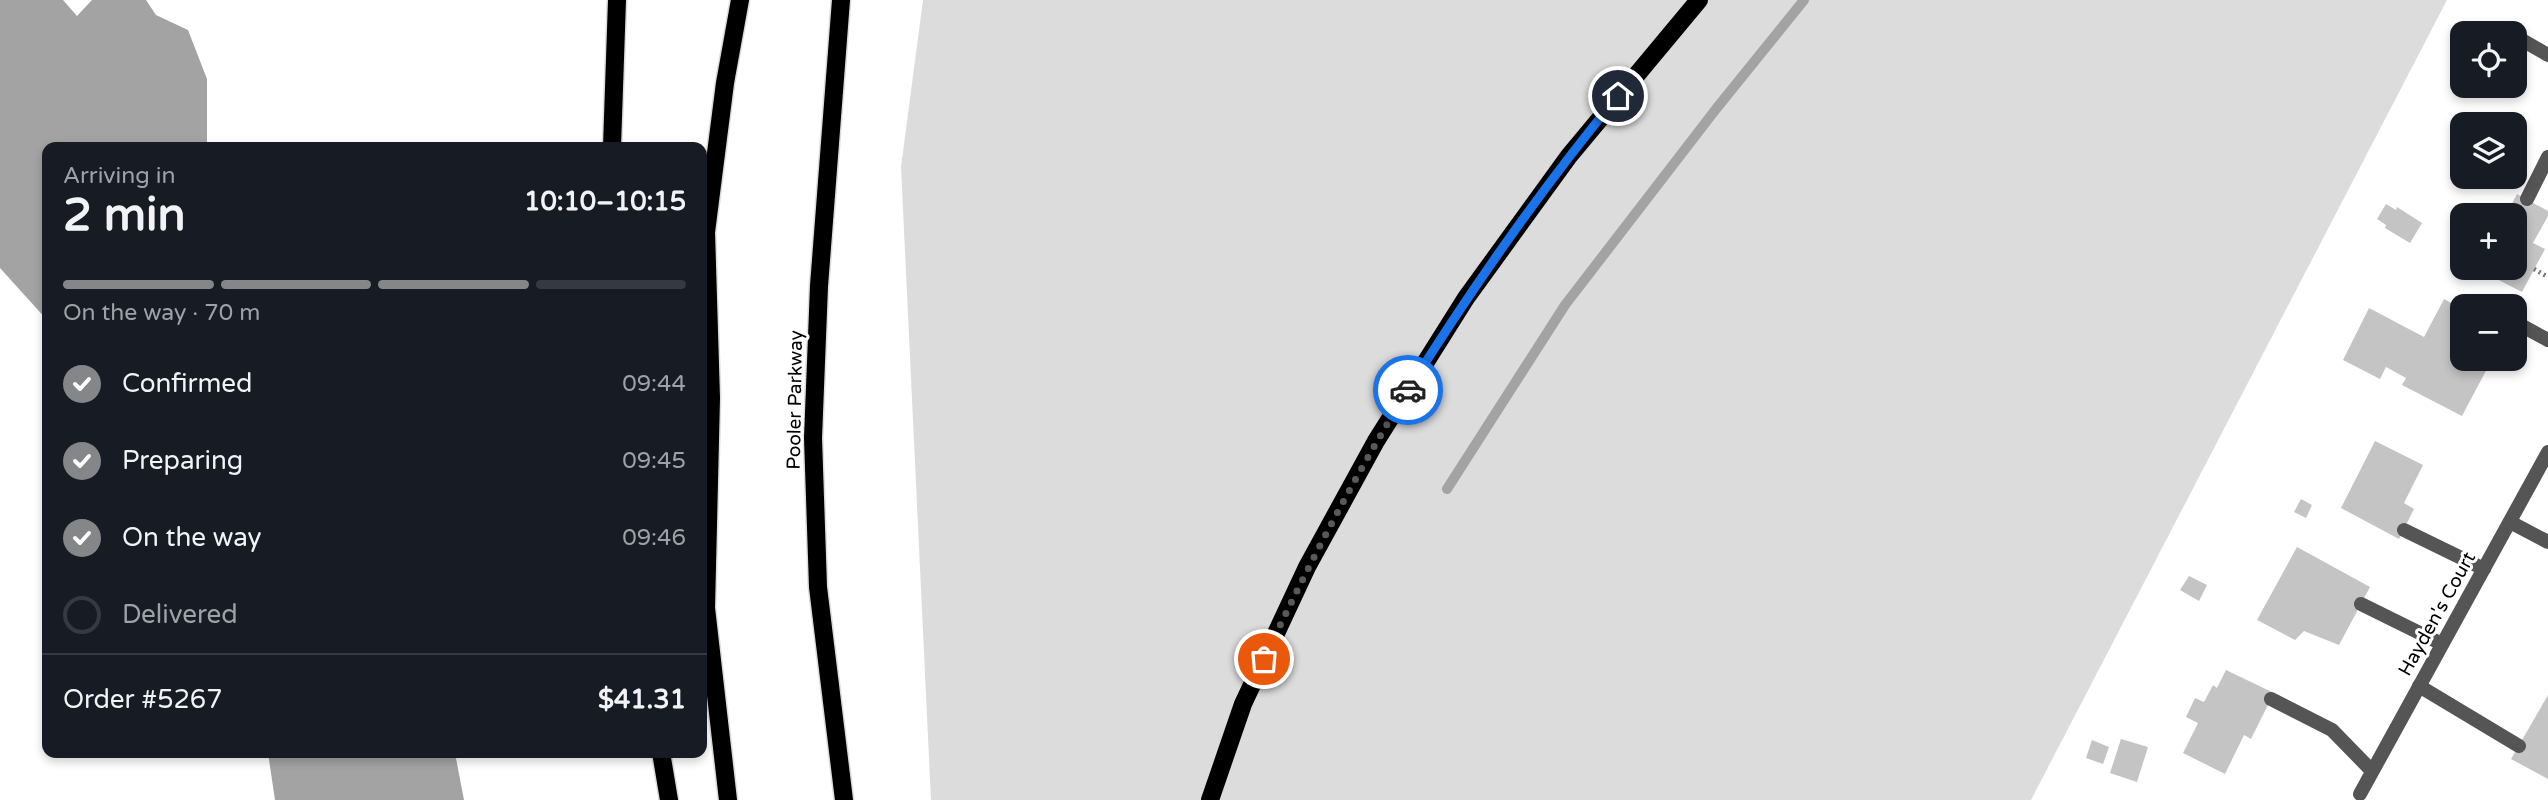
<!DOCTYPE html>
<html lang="en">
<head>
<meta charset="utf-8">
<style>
	body { margin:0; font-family:"Varela Round",sans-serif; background:#20242c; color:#f1f3f6; height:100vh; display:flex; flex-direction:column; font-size:26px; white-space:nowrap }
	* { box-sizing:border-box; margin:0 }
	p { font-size:23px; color:#9ea1a6 }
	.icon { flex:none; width:38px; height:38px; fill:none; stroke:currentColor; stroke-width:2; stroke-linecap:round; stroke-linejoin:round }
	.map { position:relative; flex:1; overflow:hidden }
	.side { position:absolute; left:42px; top:142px; width:665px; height:616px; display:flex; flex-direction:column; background:#171b24; border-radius:14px; box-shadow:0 4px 10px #0003 }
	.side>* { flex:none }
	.tools { position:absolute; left:2450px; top:21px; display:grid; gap:14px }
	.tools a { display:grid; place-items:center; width:77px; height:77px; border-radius:14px; background:#171b24; box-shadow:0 4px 10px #0003; font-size:35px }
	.pin { position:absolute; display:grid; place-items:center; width:60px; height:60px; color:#fff; margin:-30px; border:4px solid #fff; border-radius:50%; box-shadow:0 2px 7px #0007 }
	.courier { position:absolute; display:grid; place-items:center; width:70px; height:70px; margin:-35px; border:5px solid #1a73e8; border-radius:50%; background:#fff; color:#222; box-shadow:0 2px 9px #0007 }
	.overview em { font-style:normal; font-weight:800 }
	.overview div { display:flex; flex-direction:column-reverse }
	.overview { display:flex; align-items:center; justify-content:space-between; height:119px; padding:0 21px }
	h1 { font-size:46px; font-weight:800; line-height:52px }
	.bar { display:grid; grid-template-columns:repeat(4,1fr); gap:10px 7px; align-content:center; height:84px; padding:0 21px }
	.bar i { height:9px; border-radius:5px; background:#363941 }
	.bar .on { background:#858687 }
	.bar p { grid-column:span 4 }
	.line { display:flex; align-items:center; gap:18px; padding:0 21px; border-top:2px solid #363941 }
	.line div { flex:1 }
	ol { padding:0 21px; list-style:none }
	li { display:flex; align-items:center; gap:21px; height:77px }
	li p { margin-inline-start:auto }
	li .icon { padding:7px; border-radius:50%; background:#858687; color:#fff; stroke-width:4 }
	li:last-child { color:#9ea1a6 }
	li i { width:38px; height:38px; border:4px solid #363941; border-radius:50% }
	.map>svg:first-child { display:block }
</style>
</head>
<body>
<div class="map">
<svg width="2548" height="800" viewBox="0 0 2548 800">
	<rect width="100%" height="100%" fill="#fff"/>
	<path fill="#dcdcdc" d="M 923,0 L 2447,0 L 2031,800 L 931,800 L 901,167 Z"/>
	<path fill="#a3a3a3" d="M 0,0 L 63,0 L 77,16 L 92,0 L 146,0 L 156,15 L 188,30 L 207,79 L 207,147 L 47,147 L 47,320 L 0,268 Z
		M 268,753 L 455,753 L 464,800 L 275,800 Z"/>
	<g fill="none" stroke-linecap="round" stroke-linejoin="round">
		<path stroke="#a3a3a3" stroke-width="10" d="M 1447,489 L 1565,305 L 1716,109 L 1804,0"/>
	</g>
	<path fill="#c4c4c4" d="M 2517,194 L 2548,211 L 2548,216 L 2533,243 L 2545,249 L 2522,292 L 2475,268 L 2515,268 L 2515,215 L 2506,215 Z
		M 2386,204 L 2396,210 L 2397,207 L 2422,223 L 2410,243 L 2385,228 L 2386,225 L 2377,219 Z
		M 2462,237 L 2462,253 L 2456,249 Z
		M 2444,299 L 2462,309 L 2462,359 L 2482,359 L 2481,361 L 2489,365 L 2462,416 L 2402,385 L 2406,378 L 2386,367 L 2380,379 L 2343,360 L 2369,308 L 2424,337 Z
		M 2375,441 L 2423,465 L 2404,503 L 2414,509 L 2399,539 L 2341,508 Z
		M 2301,499 L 2312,505 L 2306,518 L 2294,512 Z
		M 2297,547 L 2370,587 L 2339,645 L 2304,631 L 2295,640 L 2257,620 Z
		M 2189,576 L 2207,585 L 2199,601 L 2180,590 Z
		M 2226,670 L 2274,693 L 2251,739 L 2244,735 L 2225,774 L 2183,753 L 2198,723 L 2186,717 L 2195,698 L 2204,702 L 2213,685 L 2217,688 Z
		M 2548,695 L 2548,779 L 2511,759 Z
		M 2121,739 L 2148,747 L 2137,782 L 2110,773 Z
		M 2092,740 L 2109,747 L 2103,764 L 2086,758 Z"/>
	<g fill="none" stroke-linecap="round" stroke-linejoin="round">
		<defs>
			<path id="primary" d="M 841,0 L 819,286 L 813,438 L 818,587 L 844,800
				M 612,147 L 617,0
				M 661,752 L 669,800
				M 728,800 L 706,608 L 711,398 L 706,232 L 725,83 L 740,0
				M 1210,800 L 1243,704 L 1307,567 L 1376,441 L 1466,298 L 1569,156 L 1699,0"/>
		</defs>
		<use href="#primary" stroke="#dbdbdb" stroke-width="21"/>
		<path stroke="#777" stroke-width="4.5" stroke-dasharray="2 3.5" stroke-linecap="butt" d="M 2534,269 L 2548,277"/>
		<path stroke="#555" stroke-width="14" d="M 2527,199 L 2548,157
			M 2479,303 L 2485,306
			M 2515,322 L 2548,340
			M 2510,522 L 2548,542
			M 2404,530 L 2484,569
			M 2361,604 L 2442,644
			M 2419,686 L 2519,746
			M 2271,699 L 2332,730 L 2372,771"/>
		<path stroke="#555" stroke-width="14" d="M 2515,36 L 2548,55
			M 2360,794 L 2548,452"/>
		<use href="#primary" stroke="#000" stroke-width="18"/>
	</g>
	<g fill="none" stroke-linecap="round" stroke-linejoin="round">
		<path stroke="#595959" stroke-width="7" stroke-dasharray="0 12.6" d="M 1264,659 C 1308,566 1354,477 1408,390"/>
		<path stroke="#1a73e8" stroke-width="9" d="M 1408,390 C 1472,288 1541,189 1618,96"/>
	</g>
	<g text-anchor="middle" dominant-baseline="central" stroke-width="6" stroke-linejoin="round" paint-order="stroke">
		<g font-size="19" fill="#000" stroke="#fff">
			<text transform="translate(795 400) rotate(-89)">Pooler Parkway</text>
			<text transform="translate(2437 614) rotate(-61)">Hayden's Court</text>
		</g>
	</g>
</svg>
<div class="tools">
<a><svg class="icon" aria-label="locate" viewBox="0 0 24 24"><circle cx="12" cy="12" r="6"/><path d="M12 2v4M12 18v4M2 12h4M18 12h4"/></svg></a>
<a><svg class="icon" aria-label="layers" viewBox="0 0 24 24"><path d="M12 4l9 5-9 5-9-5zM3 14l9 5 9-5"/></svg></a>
<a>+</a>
<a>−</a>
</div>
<div class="pin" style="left:1264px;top:659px;background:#ea580c"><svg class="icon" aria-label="bag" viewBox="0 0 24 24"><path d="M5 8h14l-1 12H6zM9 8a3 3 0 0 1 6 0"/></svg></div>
<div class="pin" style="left:1618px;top:96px;background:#1f2937"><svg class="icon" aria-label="home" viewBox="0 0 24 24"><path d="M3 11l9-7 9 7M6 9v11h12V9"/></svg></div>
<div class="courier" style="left:1408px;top:390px"><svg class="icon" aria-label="car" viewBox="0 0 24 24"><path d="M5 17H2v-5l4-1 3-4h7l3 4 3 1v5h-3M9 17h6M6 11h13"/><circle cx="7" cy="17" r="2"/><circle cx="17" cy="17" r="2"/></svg></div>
<section class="side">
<div class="overview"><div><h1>2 min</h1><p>Arriving in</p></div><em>10:10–10:15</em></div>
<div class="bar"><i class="on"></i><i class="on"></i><i class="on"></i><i></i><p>On the way · 70 m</p></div>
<ol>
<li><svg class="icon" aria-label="check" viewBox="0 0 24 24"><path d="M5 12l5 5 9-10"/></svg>Confirmed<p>09:44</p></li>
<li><svg class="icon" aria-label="check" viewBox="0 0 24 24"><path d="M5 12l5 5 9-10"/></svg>Preparing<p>09:45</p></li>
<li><svg class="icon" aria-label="check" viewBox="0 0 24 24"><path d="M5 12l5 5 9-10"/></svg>On the way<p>09:46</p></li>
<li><i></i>Delivered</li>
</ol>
<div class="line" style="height:91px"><div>Order #5267</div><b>$41.31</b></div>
</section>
</div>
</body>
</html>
